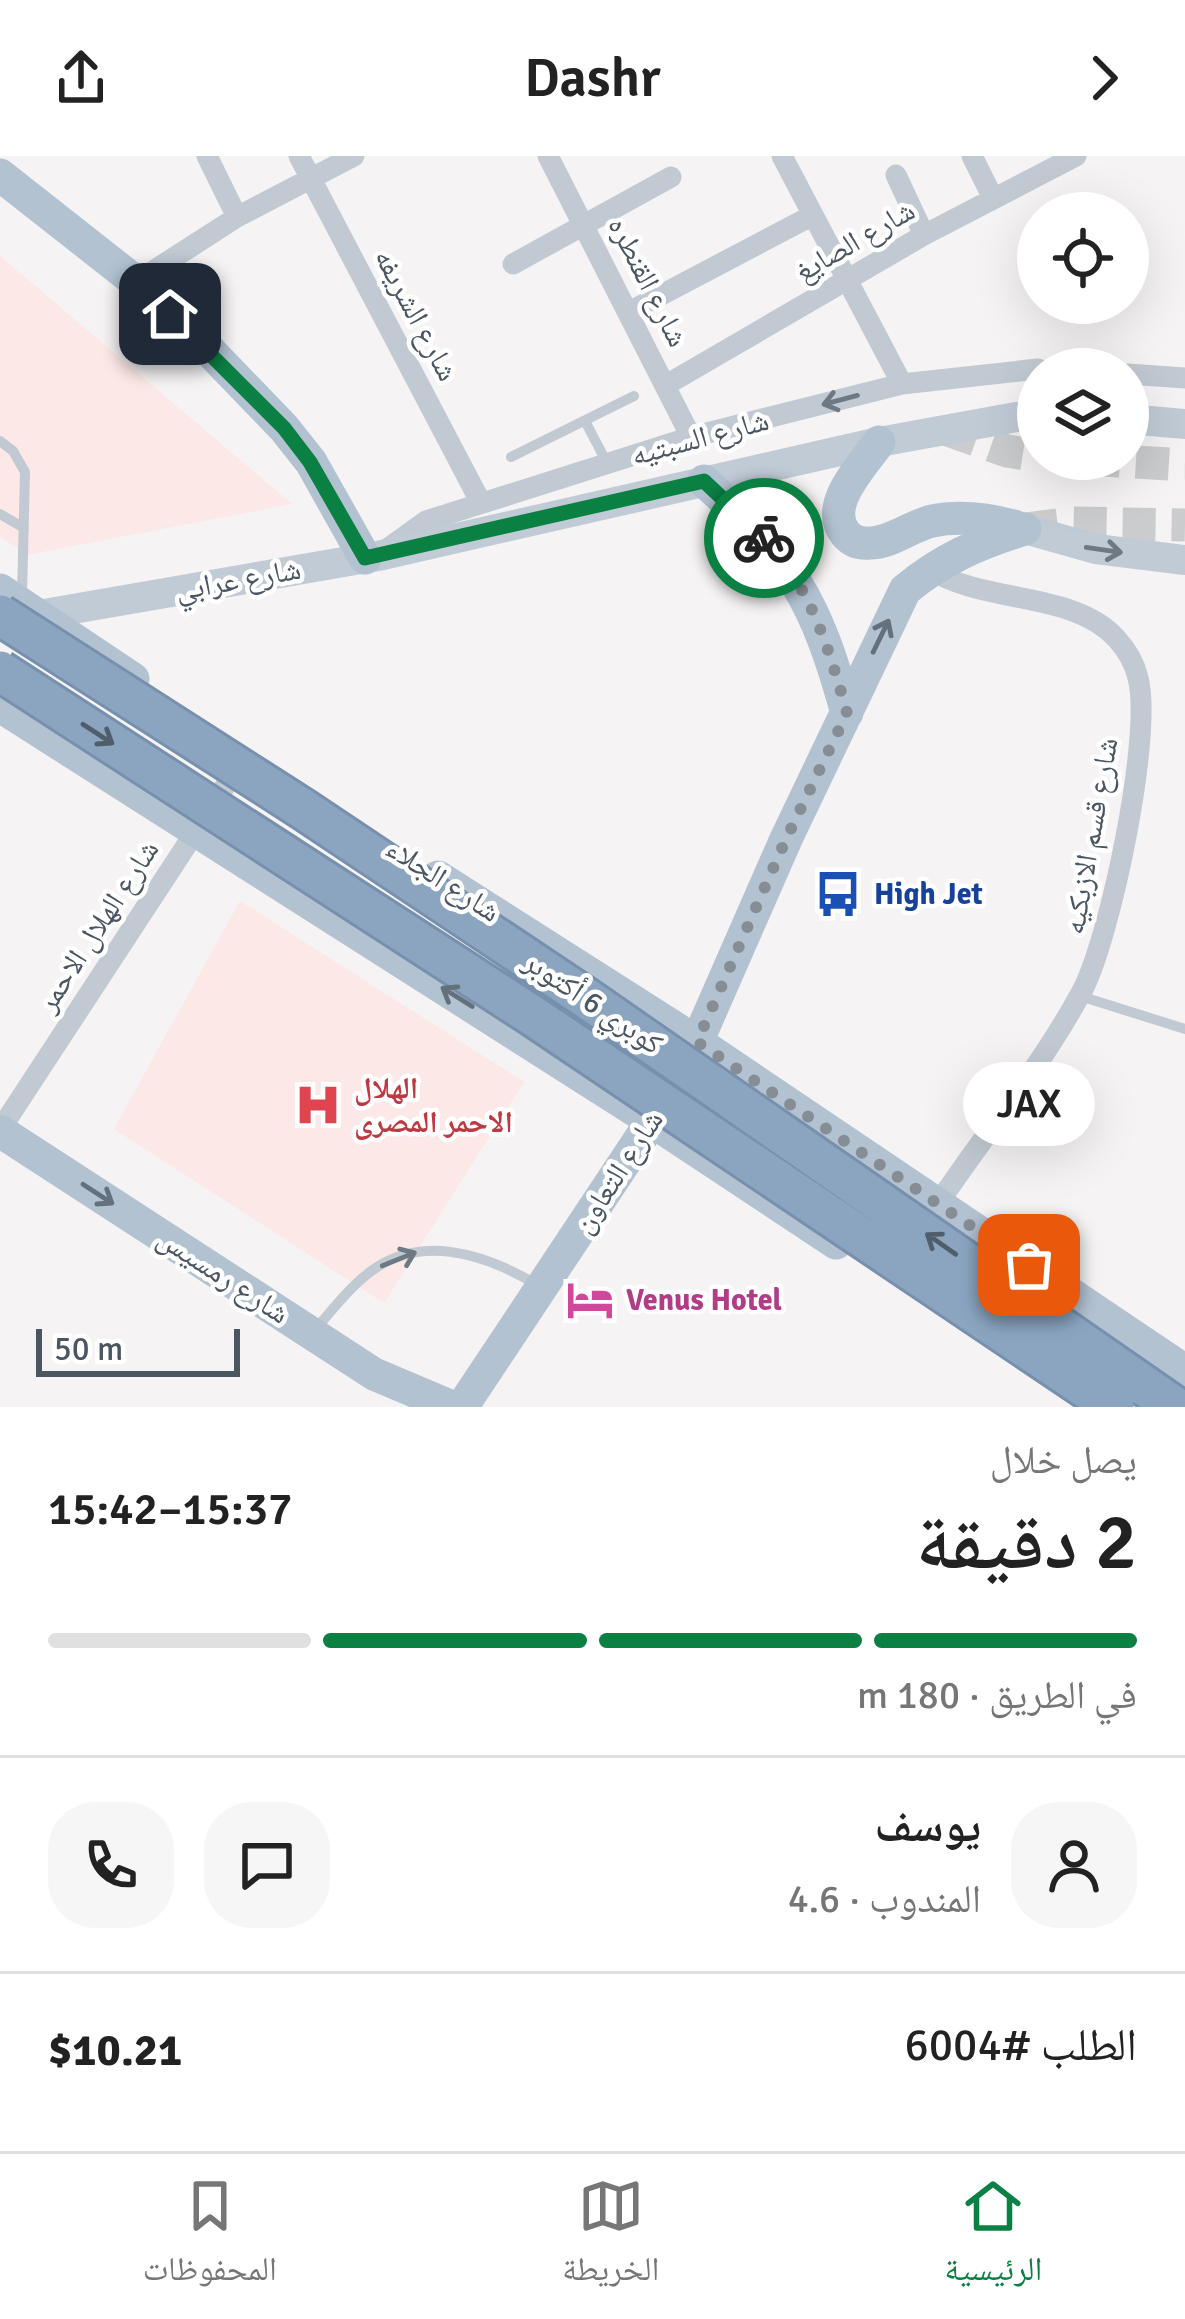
<!DOCTYPE html>
<html lang="ar">
<head>
<meta charset="utf-8">
<style>
	body { margin:0; font-family:Signika,"Noto Naskh Arabic",sans-serif; background:#f6f6f6; color:#222; direction:rtl; height:100vh; display:flex; flex-direction:column; font-size:45px; white-space:nowrap }
	* { box-sizing:border-box; margin:0 }
	p { font-size:39px; color:#767676 }
	.icon { flex:none; width:66px; height:66px; fill:none; stroke:currentColor; stroke-width:2; stroke-linecap:round; stroke-linejoin:round }
	.map { position:relative; height:1251px; overflow:hidden; direction:ltr }
	.details { display:flex; flex-direction:column; background:#fff; flex:1 }
	.details>* { flex:none }
	.buttons { position:absolute; left:1017px; top:36px; display:grid; gap:24px }
	.buttons a { display:grid; place-items:center; width:132px; height:132px; border-radius:50%; background:#fff; box-shadow:0 12px 48px #0002; font-size:60px }
	.scale { position:absolute; left:36px; bottom:30px; width:204px; box-sizing:border-box; padding-left:12px; border:6px solid #4a5661; border-top:0; font-size:33px; line-height:42px; white-space:nowrap; color:#4a5661; -webkit-text-stroke:9px #fff; paint-order:stroke }
	.pin { position:absolute; display:grid; place-items:center; width:102px; height:102px; color:#fff; margin:-51px; border-radius:24px; box-shadow:0 6px 18px #0006 }
	.courier { position:absolute; display:grid; place-items:center; width:120px; height:120px; margin:-60px; border:9px solid #0b8043; border-radius:50%; background:#fff; color:#222; box-shadow:0 3px 15px #0007 }
	.bubble { position:absolute; height:84px; border-radius:42px; background:#fff; box-shadow:0 12px 48px #0002; font-size:39px; font-weight:600; line-height:84px; text-align:center; direction:rtl }
	.head em { font-style:normal; font-weight:600 }
	.head div { display:flex; flex-direction:column-reverse }
	.head { display:flex; align-items:center; justify-content:space-between; height:204px; padding:0 48px }
	h1 { font-size:78px; font-weight:600; line-height:90px }
	.bar { display:grid; grid-template-columns:repeat(4,1fr); gap:18px 12px; align-content:center; height:144px; padding:0 48px }
	.bar i { height:15px; border-radius:9px; background:#e0e0e0 }
	.bar .selected { background:#0b8043 }
	.bar p { grid-column:span 4 }
	.line { display:flex; align-items:center; gap:30px; padding:0 48px; border-top:3px solid #e0e0e0 }
	.line div { flex:1 }
	.round { display:grid; place-items:center; flex:none; width:126px; height:126px; border-radius:48px; background:#f6f6f6 }
	header { display:flex; justify-content:space-between; align-items:center; height:156px; padding:0 48px; background:#fff; font-size:54px; font-weight:600 }
	.dock { display:flex; justify-content:space-around; align-items:center; height:168px; border-top:3px solid #e0e0e0; background:#fff; font-size:33px; color:#767676 }
	.dock a { display:grid; justify-items:center; gap:6px }
	.dock .selected { color:#0b8043 }
	.map>svg:first-child { display:block }
</style>
</head>
<body>
<header><svg class="icon" aria-label="forward" viewBox="0 0 24 24"><path d="M9 5l7 7-7 7"/></svg>Dashr<svg class="icon" aria-label="share" viewBox="0 0 24 24"><path d="M12 15V3M7 8l5-5 5 5M5 13v7h14v-7"/></svg></header>
<div class="map">
<svg width="1185" height="1251" viewBox="0 0 1185 1251">
	<rect width="100%" height="100%" fill="#f5f3f3"/>
	<path fill="#fce8e6" d="M 0,100 L 292,348 L 26,399 L 0,380 Z
		M 240,745 L 524,926 L 384,1147 L 114,973 Z"/>
	<g fill="none" stroke-linecap="round" stroke-linejoin="round">
		<path stroke="#caccce" stroke-width="33" stroke-dasharray="33 16" stroke-linecap="butt" d="M 945,273 L 1007,295 L 1038,300
			M 1087,303 L 1185,309
			M 1025,373 L 1072,367 L 1185,369"/>
		<path stroke="#c1cad2" stroke-width="10" d="M 585,265 L 607,307
			M 0,285 L 13,295 L 25,316 L 22,439
			M 511,301 L 634,240
			M 0,358 L 24,372
			M 1080,840 L 1185,873
			M 314,1175 C 330,1157 346,1135 365,1120 C 418,1075 486,1098 539,1130"/>
		<path stroke="#c1cad2" stroke-width="21" d="M 207,0 L 237,61
			M 299,0 L 480,345
			M 548,0 L 691,281
			M 782,0 L 902,228
			M 972,0 L 993,42
			M 896,19 L 924,79
			M 513,108 L 671,21
			M 136,126 L 237,61 L 354,0
			M 629,156 L 813,59
			M 1128,218 L 1185,222
			M 666,229 L 924,79 L 1076,0
			M 380,398 L 426,365 L 691,281 L 902,228 L 1038,213
			M 929,413 C 984,448 1073,435 1116,482 C 1126,493 1135,508 1138,522 C 1153,578 1110,783 1082,835 C 1042,910 985,977 938,1048
			M 0,974 L 243,603"/>
		<path stroke="#c1cbd6" stroke-width="30" d="M 1128,263 L 1185,268
			M 1025,373 L 1096,393 L 1185,404
			M 21,462 L 378,400 L 879,286 L 1016,261 L 1038,260"/>
		<path stroke="#b3c2d1" stroke-width="33" d="M 0,19 L 136,126 L 205,190 L 284,272 L 311,306 L 365,402
			M 879,286 C 863,309 823,349 845,377 C 851,385 859,388 870,387 C 891,387 911,370 932,365 C 961,359 989,363 1017,371
			M 704,325 C 792,405 815,442 847,557
			M 0,434 L 133,523
			M 0,550 L 652,965 L 836,1087
			M 438,721 L 697,886 L 1185,1215
			M 0,975 L 374,1218 L 452,1251
			M 462,1251 L 652,965 L 697,886 L 786,683 L 905,434 C 942,403 979,387 1025,373"/>
		<defs>
			<path id="highway-bridge" d="M 0,459 L 303,653 L 586,842 L 1175,1251
				M 0,515 L 533,860 L 1114,1251"/>
		</defs>
		<use href="#highway-bridge" stroke="#7690ad" stroke-width="45" stroke-linecap="butt"/>
		<use href="#highway-bridge" stroke="#8ba5c1" stroke-width="39"/>
	</g>
	<defs><path id="oneway-shaft" d="M-6 0H5M1.5-3L5.5 0L1.5 3" fill="none" stroke-width="1.6" stroke-linecap="round" stroke-linejoin="round" transform="scale(3)"/></defs>
	<g stroke="#6e7983">
		<use href="#oneway-shaft" transform="translate(840 244) rotate(165)"/>
		<use href="#oneway-shaft" transform="translate(399 1103) rotate(-22)"/>
	</g>
	<use stroke="#6e7984" href="#oneway-shaft" transform="translate(1104 394) rotate(8)"/>
	<g stroke="#64717d">
		<use href="#oneway-shaft" transform="translate(881 480) rotate(-64)"/>
		<use href="#oneway-shaft" transform="translate(457 841) rotate(-148)"/>
		<use href="#oneway-shaft" transform="translate(98 1038) rotate(33)"/>
	</g>
	<g stroke="#505e6b">
		<use href="#oneway-shaft" transform="translate(98 578) rotate(33)"/>
		<use href="#oneway-shaft" transform="translate(941 1088) rotate(-145)"/>
	</g>
	<g fill="none" stroke-linecap="round" stroke-linejoin="round">
		<path stroke="#868d94" stroke-width="12" stroke-dasharray="0 21.6" d="M 764,382 C 811,431 829,493 847,557 L 786,683 L 697,886 L 1029,1109"/>
		<path stroke="#0b8043" stroke-width="15" d="M 170,158 L 284,272 L 310,306 L 365,402 L 704,325 L 764,382"/>
	</g>
	<defs>
		<symbol id="bus-bare" viewBox="-9 -9 18 18"><path d="M-5-6H5V4H4V6H2V4H-2V6H-4V4H-5ZM-3.5-4V0h7V-4ZM-3.5 1.2v1.5H-2V1.2ZM2 1.2v1.5H3.5V1.2Z" fill="#1a4fb4" stroke="#fff" stroke-width="2.5" paint-order="stroke"/></symbol>
		<symbol id="hospital-bare" viewBox="-9 -9 18 18"><path d="M-5-5h3v3.5h4V-5h3V5h-3V1.5h-4V5h-3Z" fill="#e0444e" stroke="#fff" stroke-width="2.5" paint-order="stroke"/></symbol>
		<symbol id="hotel-bare" viewBox="-9 -9 18 18"><path d="M-6-4.5h1.5V1H6V5H4.5V3h-9V5H-6ZM-4 0a1.8 1.8 0 1 1 3.6 0ZM.5 0V-2.5h3Q6-2.5 6 0Z" fill="#d1479c" stroke="#fff" stroke-width="2.5" paint-order="stroke"/></symbol>
	</defs>
	<g fill-rule="evenodd">
		<use href="#bus-bare" x="805" y="705" width="66" height="66"/>
		<use href="#hospital-bare" x="285" y="916" width="66" height="66"/>
		<use href="#hotel-bare" x="557" y="1111" width="66" height="66"/>
	</g>
	<g text-anchor="middle" dominant-baseline="central" stroke-width="9" stroke-linejoin="round" paint-order="stroke">
		<g font-size="30" fill="#4a5661" stroke="#fff">
			<text transform="translate(855 85) rotate(-30)">شارع الصايغ</text>
			<text transform="translate(648 126) rotate(63)">شارع القنطره</text>
			<text transform="translate(416 159) rotate(62)">شارع الشريفه</text>
			<text transform="translate(700 282) rotate(-15)">شارع السبتيه</text>
			<text transform="translate(238 424) rotate(-10)">شارع عرابي</text>
			<text transform="translate(1091 680) rotate(-80)">شارع قسم الازبكيه</text>
			<text transform="translate(443 724) rotate(33)">شارع الجلاء</text>
			<text transform="translate(98 770) rotate(-57)">شارع الهلال الاحمر</text>
			<text transform="translate(593 847) rotate(34)">كوبري 6 أكتوبر</text>
			<text transform="translate(618 1016) rotate(-57)">شارع التعاون</text>
			<text transform="translate(223 1120) rotate(33)">شارع رمسيس</text>
		</g>
		<g font-size="30" font-weight="bold" fill="#164399" stroke="#fff" text-anchor="start">
			<text x="874" y="738">High Jet</text>
		</g>
		<g font-size="30" font-weight="bold" fill="#be3a42" stroke="#fff" text-anchor="start">
			<text x="354" y="932">الهلال<tspan x="354" dy="34">الاحمر المصرى</tspan></text>
		</g>
		<g font-size="30" font-weight="bold" fill="#b23c85" stroke="#fff" text-anchor="start">
			<text x="626" y="1144">Venus Hotel</text>
		</g>
	</g>
</svg>
<div class="buttons">
<a><svg class="icon" aria-label="locate" viewBox="0 0 24 24"><circle cx="12" cy="12" r="6"/><path d="M12 2v4M12 18v4M2 12h4M18 12h4"/></svg></a>
<a><svg class="icon" aria-label="layers" viewBox="0 0 24 24"><path d="M12 4l9 5-9 5-9-5zM3 14l9 5 9-5"/></svg></a>
</div>
<div class="scale">50 m</div>
<div class="pin" style="left:1029px;top:1109px;background:#ea580c"><svg class="icon" aria-label="bag" viewBox="0 0 24 24"><path d="M5 8h14l-1 12H6zM9 8a3 3 0 0 1 6 0"/></svg></div>
<div class="pin" style="left:170px;top:158px;background:#1f2937"><svg class="icon" aria-label="home" viewBox="0 0 24 24"><path d="M3 11l9-7 9 7M6 9v11h12V9"/></svg></div>
<div class="courier" style="left:764px;top:382px"><svg class="icon" aria-label="bike" viewBox="0 0 24 24"><circle cx="6" cy="16" r="4"/><circle cx="18" cy="16" r="4"/><path d="M6 16l4-8h5l3 8M10 8l3 8H6M13 5h3"/></svg></div>
<div class="bubble" style="left:963px;top:906px;width:132px">JAX</div>
</div>
<section class="details">
<div class="head"><div><h1>2 دقيقة</h1><p>يصل خلال</p></div><em>15:37–15:42</em></div>
<div class="bar"><i class="selected"></i><i class="selected"></i><i class="selected"></i><i></i><p>في الطريق · 180 m</p></div>
<div class="line" style="height:216px"><a class="round"><svg class="icon" aria-label="person" viewBox="0 0 24 24"><circle cx="12" cy="8" r="4"/><path d="M4 21q1-7 8-7t8 7"/></svg></a><div><b>يوسف</b><p>المندوب · 4.6</p></div><a class="round"><svg class="icon" aria-label="chat" viewBox="0 0 24 24"><path d="M4 5h16v11H9l-5 4z"/></svg></a><a class="round"><svg class="icon" aria-label="phone" viewBox="0 0 24 24"><path d="M5 4h4l2 5-3 2q2 4 5 5l2-3 5 2v4C11 20 4 13 5 4z"/></svg></a></div>
<div class="line" style="height:156px"><div>الطلب #6004</div><b>$10.21</b></div>
</section>
<nav class="dock">
<a class="selected"><svg class="icon" aria-label="home" viewBox="0 0 24 24"><path d="M3 11l9-7 9 7M6 9v11h12V9"/></svg>الرئيسية</a>
<a><svg class="icon" aria-label="map" viewBox="0 0 24 24"><path d="M3 6l6-2 6 2 6-2v14l-6 2-6-2-6 2zM9 4v14M15 6v14"/></svg>الخريطة</a>
<a><svg class="icon" aria-label="saved" viewBox="0 0 24 24"><path d="M7 4h10v16l-5-4-5 4z"/></svg>المحفوظات</a>
</nav>
</body>
</html>
